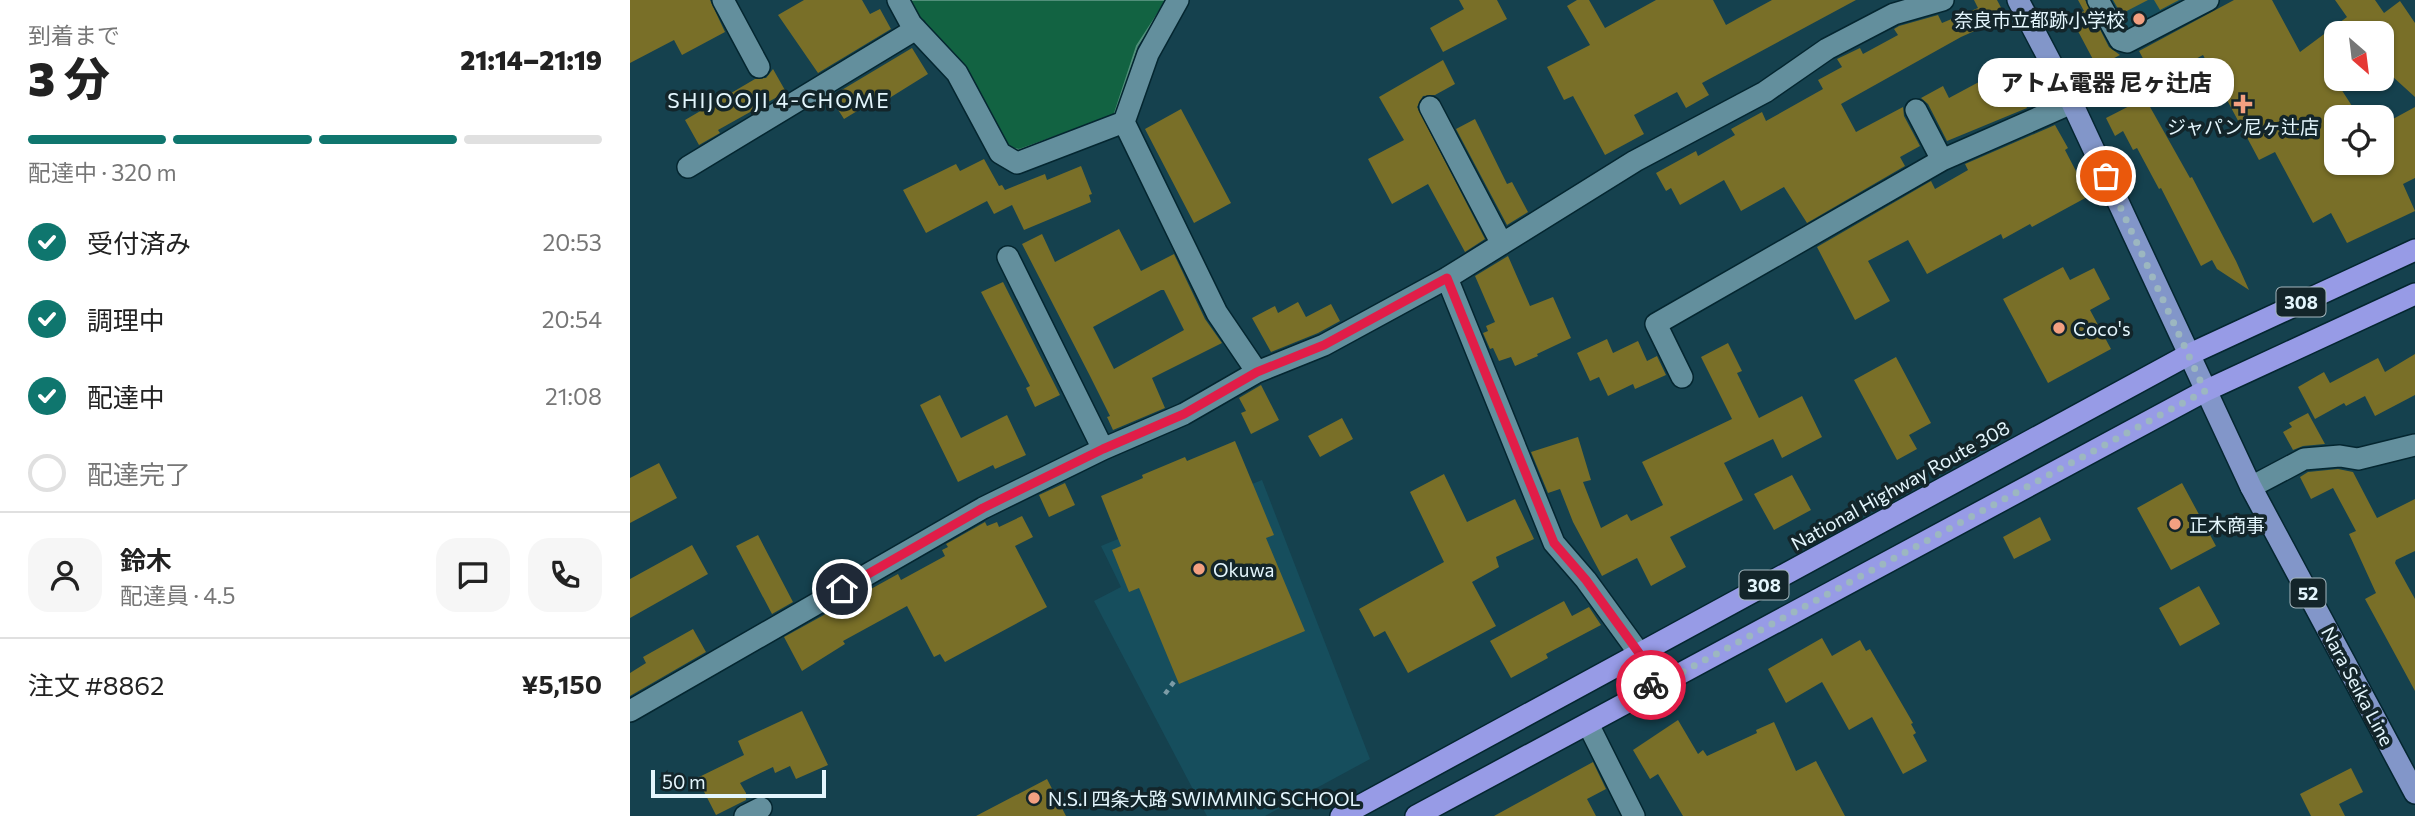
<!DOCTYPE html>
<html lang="ja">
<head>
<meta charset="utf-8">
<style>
	body { margin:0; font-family:Commissioner,"Noto Sans JP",sans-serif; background:#f6f6f6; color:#222; height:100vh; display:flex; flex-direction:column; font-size:26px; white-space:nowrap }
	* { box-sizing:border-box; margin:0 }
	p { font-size:23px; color:#767676 }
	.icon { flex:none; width:38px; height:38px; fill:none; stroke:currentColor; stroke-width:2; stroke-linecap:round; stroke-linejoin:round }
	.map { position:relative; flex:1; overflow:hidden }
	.details { display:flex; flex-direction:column; background:#fff; width:630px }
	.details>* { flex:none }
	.needle { width:46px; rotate:152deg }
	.controls { position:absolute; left:1694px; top:21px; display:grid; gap:14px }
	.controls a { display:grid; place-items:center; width:70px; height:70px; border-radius:14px; background:#fff; box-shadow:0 2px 5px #0004; font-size:35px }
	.scale { position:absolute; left:21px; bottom:18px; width:175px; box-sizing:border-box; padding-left:7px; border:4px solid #e4f6fd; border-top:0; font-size:19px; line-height:24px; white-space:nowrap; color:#e4f6fd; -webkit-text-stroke:5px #13252a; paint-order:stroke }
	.pin { position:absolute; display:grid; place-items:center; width:60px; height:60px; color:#fff; margin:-30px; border:4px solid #fff; border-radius:50%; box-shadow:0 2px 7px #0007 }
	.courier { position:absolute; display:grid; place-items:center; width:70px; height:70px; margin:-35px; border:5px solid #e11d48; border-radius:50%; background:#fff; color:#222; box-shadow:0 2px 9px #0007 }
	.bubble { position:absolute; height:49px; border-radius:21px; background:#fff; box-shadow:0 2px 5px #0004; font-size:23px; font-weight:800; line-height:49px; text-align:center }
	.summary em { font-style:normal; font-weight:800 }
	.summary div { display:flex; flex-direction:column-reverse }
	.summary { display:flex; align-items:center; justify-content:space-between; height:119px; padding:0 28px }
	h1 { font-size:46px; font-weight:800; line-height:52px }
	.bar { display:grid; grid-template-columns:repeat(4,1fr); gap:10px 7px; align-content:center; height:84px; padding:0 28px }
	.bar i { height:9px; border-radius:5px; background:#e0e0e0 }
	.bar .active { background:#0f766e }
	.bar p { grid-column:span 4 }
	.line { display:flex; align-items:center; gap:18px; padding:0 28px; border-top:2px solid #e0e0e0 }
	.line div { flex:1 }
	.round { display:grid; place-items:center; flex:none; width:74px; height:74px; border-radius:21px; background:#f6f6f6 }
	ol { padding:0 28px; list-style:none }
	li { display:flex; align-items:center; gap:21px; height:77px }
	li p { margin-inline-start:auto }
	li .icon { padding:7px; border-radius:50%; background:#0f766e; color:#fff; stroke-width:4 }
	li:last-child { color:#767676 }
	li i { width:38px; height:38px; border:4px solid #e0e0e0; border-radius:50% }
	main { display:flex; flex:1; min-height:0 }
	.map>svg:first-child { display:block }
</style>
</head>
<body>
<main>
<section class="details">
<div class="summary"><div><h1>3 分</h1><p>到着まで</p></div><em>21:14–21:19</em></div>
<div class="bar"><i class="active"></i><i class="active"></i><i class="active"></i><i></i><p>配達中 · 320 m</p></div>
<ol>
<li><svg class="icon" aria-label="check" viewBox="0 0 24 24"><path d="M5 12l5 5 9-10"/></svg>受付済み<p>20:53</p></li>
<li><svg class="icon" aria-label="check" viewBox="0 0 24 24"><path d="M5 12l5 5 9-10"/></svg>調理中<p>20:54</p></li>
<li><svg class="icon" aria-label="check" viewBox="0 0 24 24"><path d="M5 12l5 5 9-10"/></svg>配達中<p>21:08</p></li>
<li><i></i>配達完了</li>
</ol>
<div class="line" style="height:126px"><a class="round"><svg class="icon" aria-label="person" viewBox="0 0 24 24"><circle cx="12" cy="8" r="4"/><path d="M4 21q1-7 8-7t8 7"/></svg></a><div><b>鈴木</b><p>配達員 · 4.5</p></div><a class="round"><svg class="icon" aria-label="chat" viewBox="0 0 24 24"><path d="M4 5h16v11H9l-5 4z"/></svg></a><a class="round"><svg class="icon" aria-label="phone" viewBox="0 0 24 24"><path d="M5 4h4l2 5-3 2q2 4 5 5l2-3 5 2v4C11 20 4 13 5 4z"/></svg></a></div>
<div class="line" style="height:91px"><div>注文 #8862</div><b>¥5,150</b></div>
</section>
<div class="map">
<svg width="1785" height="816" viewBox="0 0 1785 816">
	<rect width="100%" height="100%" fill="#15414e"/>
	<path fill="#164e5d" d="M 1473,0 L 1572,0 L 1496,39 Z
		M 632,480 L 740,759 L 635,816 L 577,816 L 464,601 L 491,587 L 471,546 Z"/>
	<path fill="#126342" stroke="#518f7a" stroke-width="2" d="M 274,0 L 537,0 L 507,46 L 484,116 L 389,150 L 376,147 Z"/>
	<path fill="#796f28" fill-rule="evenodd" d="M 0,0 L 80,0 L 95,32 L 52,55 L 44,40 L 0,63 Z
		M 174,0 L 232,0 L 240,14 L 250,9 L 261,29 L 188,73 L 148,15 Z
		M 829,0 L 867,0 L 877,19 L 813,52 L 800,28 L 834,9 Z
		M 947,0 L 959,0 L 975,28 L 1026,0 L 1083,0 L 1096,25 L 1142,0 L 1226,0 L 1072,83 L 1079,95 L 1056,108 L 1047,92 L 1004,115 L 1014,134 L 975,155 L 943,96 L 934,100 L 917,67 L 960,45 L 937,6 Z
		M 1344,0 L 1367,0 L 1376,17 L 1331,37 L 1211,104 L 1226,132 L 1273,107 L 1274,116 L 1290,146 L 1270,157 L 1275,166 L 1177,223 L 1154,187 L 1111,211 L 1094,180 L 1050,205 L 1041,188 L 1036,191 L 1026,173 L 1066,151 L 1068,156 L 1105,135 L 1101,129 L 1132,112 L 1136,121 L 1193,89 L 1188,80 L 1212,67 L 1207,59 L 1230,48 L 1233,54 L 1268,35 L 1264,29 L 1269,26 L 1308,15 L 1312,23 L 1348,8 Z
		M 1448,0 L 1455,0 L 1479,47 L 1490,55 L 1467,67 L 1441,18 L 1454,11 Z
		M 1483,0 L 1518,0 L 1491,14 Z
		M 1524,0 L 1549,0 L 1530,10 Z
		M 1604,0 L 1642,0 L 1670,52 L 1717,17 L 1705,0 L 1745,0 L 1754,13 L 1770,1 L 1785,23 L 1785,97 L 1752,67 L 1752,33 L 1706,33 L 1706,81 L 1729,117 L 1706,117 L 1706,163 L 1752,163 L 1752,125 L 1785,107 L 1785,178 L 1773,184 L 1785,211 L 1717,243 L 1701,213 L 1683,223 L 1645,152 L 1629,160 L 1573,55 L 1525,81 L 1509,51 Z
		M 282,48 L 298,74 L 245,107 L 242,102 L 214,119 L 200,97 Z
		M 813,60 L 825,84 L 805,95 L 793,96 L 787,107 L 855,239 L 835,252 L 798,184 L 762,204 L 738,159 L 774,140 L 749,97 Z
		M 1375,68 L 1397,108 L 1317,141 L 1298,104 L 1291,98 L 1313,86 L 1319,98 Z
		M 143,69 L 156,92 L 88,130 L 90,133 L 69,145 L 55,120 L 125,79 L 136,78 Z
		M 1515,98 L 1560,178 L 1562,177 L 1606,261 L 1619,290 L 1587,269 L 1582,260 L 1571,266 L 1531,188 L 1529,189 L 1507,148 L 1503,150 L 1493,131 L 1485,136 L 1476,118 Z
		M 551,109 L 601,203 L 564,223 L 515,129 Z
		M 845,119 L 877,184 L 882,182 L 898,212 L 877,225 L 826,129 Z
		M 1425,125 L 1438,148 L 1435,150 L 1459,196 L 1402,227 L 1400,224 L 1373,239 L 1371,234 L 1297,274 L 1278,240 L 1238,261 L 1260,301 L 1225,320 L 1187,247 L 1301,181 L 1305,189 L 1338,170 L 1335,164 Z
		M 354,159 L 369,186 L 372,185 L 375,190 L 415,174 L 417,180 L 451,166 L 462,194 L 459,195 L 461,202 L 394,230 L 382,205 L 364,214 L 357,201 L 296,233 L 273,190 L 326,164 L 330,171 Z
		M 489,229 L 511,271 L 544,254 L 575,319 L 592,343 L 522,378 L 535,408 L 483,430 L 477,417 L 480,416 L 460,376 L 392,244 L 412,234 L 425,262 ZM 531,290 L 534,290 L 554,330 L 484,369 L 463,327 Z
		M 878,256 L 900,306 L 923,297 L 941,338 L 907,354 L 908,356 L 885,366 L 881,357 L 869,361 L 863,348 L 860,349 L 853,333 L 858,331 L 856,326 L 865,322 L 845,276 Z
		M 1433,267 L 1440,280 L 1464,268 L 1480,299 L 1460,310 L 1481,349 L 1418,383 L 1373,299 Z
		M 373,282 L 430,395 L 405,407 L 396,388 L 400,386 L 351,292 Z
		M 668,302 L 676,317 L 701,304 L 710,321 L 688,333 L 641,352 L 622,318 L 645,306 L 648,313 Z
		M 977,339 L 983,353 L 1008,341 L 1017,361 L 1027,356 L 1036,375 L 1005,389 L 1003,384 L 978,396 L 969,377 L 960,381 L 947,353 Z
		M 1098,343 L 1112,371 L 1107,373 L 1129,418 L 1172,396 L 1192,437 L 1152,458 L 1143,439 L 1094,463 L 1113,500 L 1040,537 L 1056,567 L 1021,586 L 1007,558 L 972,576 L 943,522 L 930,489 L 918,493 L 901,452 L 948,437 L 961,480 L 953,482 L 971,528 L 997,514 L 1001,521 L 1033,505 L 1012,462 L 1102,419 L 1071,357 Z
		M 1785,354 L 1785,395 L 1745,416 L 1735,396 L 1716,406 L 1714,403 L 1685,419 L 1668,387 L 1694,372 L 1700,383 L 1748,358 L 1755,372 Z
		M 1266,357 L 1301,423 L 1279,435 L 1287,449 L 1267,460 L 1224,380 Z
		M 631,385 L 649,420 L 621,434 L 611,413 L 616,411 L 609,398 Z
		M 310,395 L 331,438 L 377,415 L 396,455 L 365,469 L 363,465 L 328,482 L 290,405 Z
		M 1678,413 L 1695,444 L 1673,446 L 1663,450 L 1653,432 L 1662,427 L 1659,423 Z
		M 712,418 L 723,439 L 690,457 L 678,436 Z
		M 605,441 L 644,535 L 636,538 L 675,631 L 549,684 L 509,588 L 499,592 L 482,550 L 491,546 L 471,496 L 513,478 L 512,475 L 555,457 L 557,461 Z
		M 29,463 L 47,498 L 0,523 L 0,478 Z
		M 1708,469 L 1723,472 L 1747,518 L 1785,499 L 1785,551 L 1766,560 L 1765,563 L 1785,599 L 1785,691 L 1735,599 L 1746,593 L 1719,534 L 1726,531 L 1703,488 L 1681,499 L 1670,477 L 1678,472 Z
		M 814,474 L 837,522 L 885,499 L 904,539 L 866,557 L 869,567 L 842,582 L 866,626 L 778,673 L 755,631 L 744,637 L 729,609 L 814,562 L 780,492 Z
		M 1162,475 L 1181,510 L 1144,530 L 1124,494 Z
		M 435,483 L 445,505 L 419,517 L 409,495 Z
		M 1552,483 L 1586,546 L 1541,570 L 1507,508 Z
		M 392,516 L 403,537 L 385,546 L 417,607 L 315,662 L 310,654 L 304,657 L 277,606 L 213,641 L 215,644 L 172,671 L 154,637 L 268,574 L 271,580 L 315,556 L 312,550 L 318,547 L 316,544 L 355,522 L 357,526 L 367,522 L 369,527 Z
		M 1410,517 L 1421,540 L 1384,559 L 1373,537 Z
		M 128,535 L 163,602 L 142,614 L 106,546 Z
		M 62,545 L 78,574 L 0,618 L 0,579 Z
		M 1569,586 L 1590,624 L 1550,646 L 1529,608 Z
		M 934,601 L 942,616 L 959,607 L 971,625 L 916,654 L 918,658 L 881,678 L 860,641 Z
		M 63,629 L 76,652 L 0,696 L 0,673 L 16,663 L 13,657 Z
		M 1192,638 L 1202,656 L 1230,640 L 1236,651 L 1240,649 L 1283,723 L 1281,724 L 1286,733 L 1283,735 L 1297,761 L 1273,774 L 1242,717 L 1219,730 L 1192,682 L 1156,703 L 1138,669 Z
		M 172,711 L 198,765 L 166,779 L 160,766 L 145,773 L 143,767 L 110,783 L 116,793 L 116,800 L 86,815 L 67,778 L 114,755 L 108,741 Z
		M 1048,720 L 1068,754 L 1073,750 L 1077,756 L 1127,733 L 1126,730 L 1144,722 L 1166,771 L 1186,761 L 1215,816 L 1053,816 L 1028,774 L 1020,779 L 1003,750 Z
		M 963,762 L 976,789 L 957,799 L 966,816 L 864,816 Z
		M 1721,768 L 1733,792 L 1709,804 L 1715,816 L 1681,816 L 1670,794 Z
		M 417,779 L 436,816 L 346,816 Z"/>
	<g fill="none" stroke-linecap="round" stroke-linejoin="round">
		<defs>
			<path id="minor" d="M 93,0 L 129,67
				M 268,0 L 281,24 L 327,73 L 370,153 L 387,163 L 494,122 L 518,54 L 548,0
				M 1468,0 L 1490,40 L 1497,42 L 1578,0
				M 800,107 L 872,244
				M 1286,110 L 1312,160
				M 494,122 L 587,313 L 627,372
				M 58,167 L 286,29
				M 378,257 L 473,449
				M 817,278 L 924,543 L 956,580 L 1009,653 L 1023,688
				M 1052,377 L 1026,324 L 1312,160 L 1442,103
				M 1621,487 L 1674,459 L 1710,456 L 1728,459 L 1785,445
				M 0,711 L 353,508 L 473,449 L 554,414 L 627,372 L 694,345 L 817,278 L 1005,161 L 1135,92 L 1197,49 L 1264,14 L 1313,0
				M 958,724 L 1004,816
				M 115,816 L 131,808"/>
			<path id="major" d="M 1388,0 L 1442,103 L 1621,487 L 1785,793"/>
			<path id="highway" d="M 711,816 L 1558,355 L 1785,250
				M 786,816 L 1575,391 L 1785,294"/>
		</defs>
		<use href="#minor" stroke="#042630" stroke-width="24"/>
		<use href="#major" stroke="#042630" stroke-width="24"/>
		<use href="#highway" stroke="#042630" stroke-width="24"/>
		<path stroke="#7d9ca6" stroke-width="4.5" stroke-dasharray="5 5" stroke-linecap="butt" d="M 535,694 L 546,679"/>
		<use href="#minor" stroke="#638f9d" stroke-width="21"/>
		<use href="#major" stroke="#8296c9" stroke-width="21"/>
		<use href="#highway" stroke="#979be6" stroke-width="21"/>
	</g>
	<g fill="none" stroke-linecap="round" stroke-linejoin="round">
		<path stroke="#9cb7c0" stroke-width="7" stroke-dasharray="0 12.6" d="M 1021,685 L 1023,688 L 1575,391 L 1476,176"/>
		<path stroke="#e11d48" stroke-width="9" d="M 212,589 L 353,508 L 473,449 L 554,414 L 627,372 L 694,345 L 817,278 L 924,543 L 956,580 L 1009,653 L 1021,685"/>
	</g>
	<g fill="#f3a081" stroke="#13252a" stroke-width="2.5">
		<circle cx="1509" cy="19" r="7"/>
		<path d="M1609.5 93.5h7v7h7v7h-7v7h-7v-7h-7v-7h7z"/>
		<circle cx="1429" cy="328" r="7"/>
		<circle cx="1545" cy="524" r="7"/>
		<circle cx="569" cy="569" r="7"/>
		<circle cx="404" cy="798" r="7"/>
	</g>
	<g text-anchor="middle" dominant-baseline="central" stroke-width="7" stroke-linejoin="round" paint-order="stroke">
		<g fill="#13252a" stroke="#a5b7be" stroke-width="2">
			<rect x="1646.5" y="287.5" width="49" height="29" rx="5"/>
			<rect x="1109.5" y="570.5" width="49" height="29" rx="5"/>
			<rect x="1660.5" y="578.5" width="35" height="29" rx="5"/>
		</g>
		<g font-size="18" font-weight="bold" fill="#e4f6fd">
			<text x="1671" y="302">308</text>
			<text x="1134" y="585">308</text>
			<text x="1678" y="593">52</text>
		</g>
		<g font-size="19" fill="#e4f6fd" stroke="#13252a" text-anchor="start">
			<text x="1495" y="19" text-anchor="end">奈良市立都跡小学校</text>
			<text x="1613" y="126" text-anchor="middle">ジャパン尼ヶ辻店</text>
			<text x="1443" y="328">Coco's</text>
			<text x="1559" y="524">正木商事</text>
			<text x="583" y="569">Okuwa</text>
			<text x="418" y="798">N.S.I 四条大路 SWIMMING SCHOOL</text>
		</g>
		<g font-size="19" fill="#e4f6fd" stroke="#13252a">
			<text transform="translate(1270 485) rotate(-29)">National Highway Route 308</text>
			<text transform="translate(1728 686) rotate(62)">Nara Seika Line</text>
		</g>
		<g font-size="21" letter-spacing="2" fill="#e4f6fd" stroke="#13252a">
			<text x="149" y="99">SHIJOOJI 4-CHOME</text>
		</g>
	</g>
</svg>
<div class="controls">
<a><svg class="needle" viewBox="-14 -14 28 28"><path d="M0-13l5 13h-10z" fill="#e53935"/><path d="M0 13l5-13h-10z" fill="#767676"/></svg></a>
<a><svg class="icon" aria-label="locate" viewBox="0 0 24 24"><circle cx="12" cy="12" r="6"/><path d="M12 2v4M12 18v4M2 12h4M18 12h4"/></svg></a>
</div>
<div class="scale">50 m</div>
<div class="pin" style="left:1476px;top:176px;background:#ea580c"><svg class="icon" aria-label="bag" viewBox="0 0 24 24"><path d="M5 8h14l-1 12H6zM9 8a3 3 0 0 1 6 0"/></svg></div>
<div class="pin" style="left:212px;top:589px;background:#1f2937"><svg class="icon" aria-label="home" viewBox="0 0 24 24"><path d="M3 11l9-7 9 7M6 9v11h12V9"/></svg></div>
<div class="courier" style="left:1021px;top:685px"><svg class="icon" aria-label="bike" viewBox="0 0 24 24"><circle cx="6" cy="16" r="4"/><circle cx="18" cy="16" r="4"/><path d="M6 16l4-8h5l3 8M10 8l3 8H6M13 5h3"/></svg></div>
<div class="bubble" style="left:1348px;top:58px;width:256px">アトム電器 尼ヶ辻店</div>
</div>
</main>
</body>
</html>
